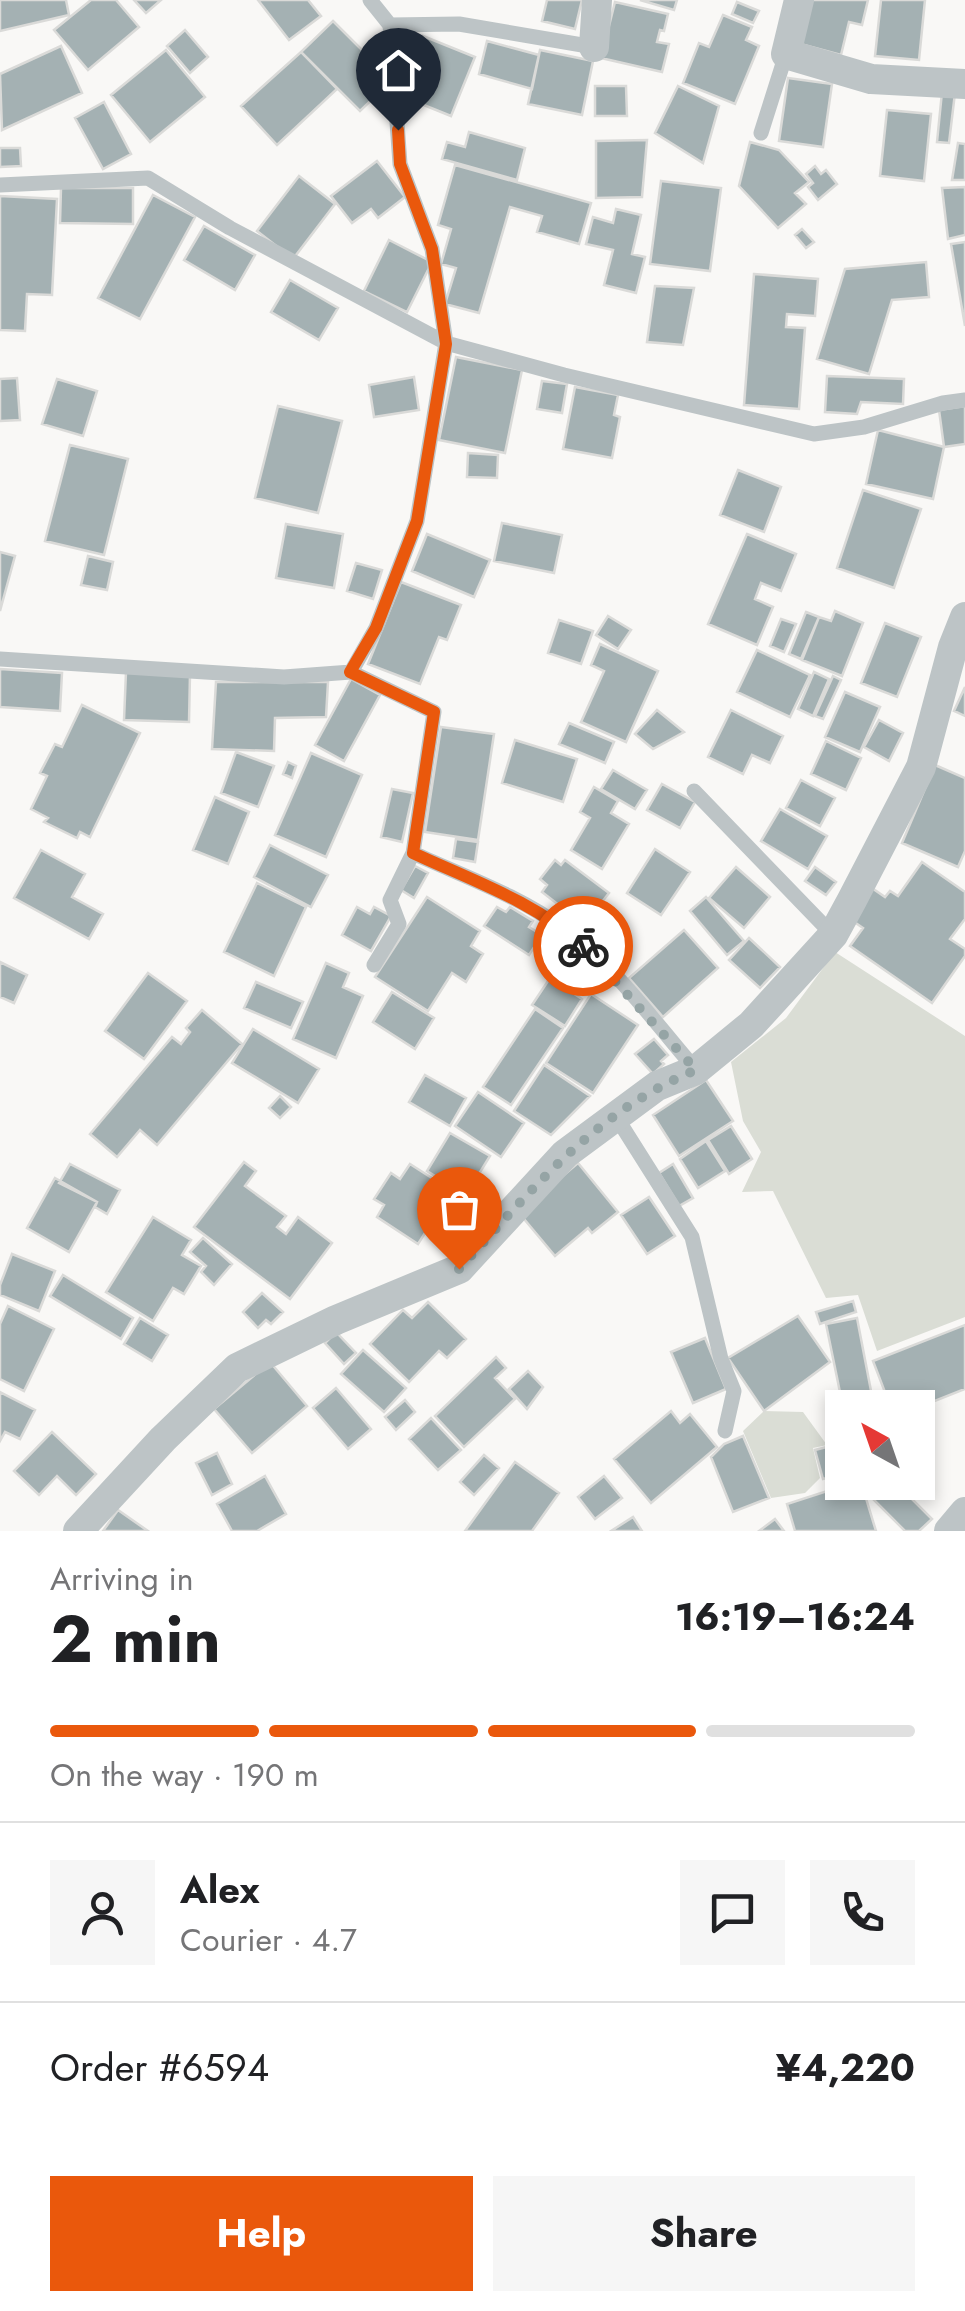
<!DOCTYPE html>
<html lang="en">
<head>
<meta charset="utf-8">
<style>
	body { margin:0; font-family:Jost,sans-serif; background:#f6f6f6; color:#202124; height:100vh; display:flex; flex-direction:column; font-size:38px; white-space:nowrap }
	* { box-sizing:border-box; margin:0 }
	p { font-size:32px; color:#757577 }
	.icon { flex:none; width:55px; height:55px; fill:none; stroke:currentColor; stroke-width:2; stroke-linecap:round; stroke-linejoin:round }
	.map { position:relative; height:1531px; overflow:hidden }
	.drawer { display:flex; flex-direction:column; background:#fff; flex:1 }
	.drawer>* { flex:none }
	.needle { width:65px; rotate:320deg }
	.controls { position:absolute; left:825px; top:1390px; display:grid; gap:20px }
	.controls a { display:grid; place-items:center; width:110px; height:110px; border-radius:0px; background:#fff; box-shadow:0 5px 15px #0003; font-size:50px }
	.pin { position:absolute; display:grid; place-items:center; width:85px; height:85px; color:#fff; margin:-102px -42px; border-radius:50% 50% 50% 0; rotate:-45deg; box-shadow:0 0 10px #0007 }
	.pin .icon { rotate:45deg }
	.courier { position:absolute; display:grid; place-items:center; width:100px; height:100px; margin:-50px; border:8px solid #ea580c; border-radius:50%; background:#fff; color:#222; box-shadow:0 2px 12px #0007 }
	.head em { font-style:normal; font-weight:700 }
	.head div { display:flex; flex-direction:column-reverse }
	.head { display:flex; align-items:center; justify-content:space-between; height:170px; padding:0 50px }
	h1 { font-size:65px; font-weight:700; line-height:75px }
	.bar { display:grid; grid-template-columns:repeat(4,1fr); gap:15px 10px; align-content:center; height:120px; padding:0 50px }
	.bar i { height:12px; border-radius:8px; background:#e0e0e0 }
	.bar .current { background:#ea580c }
	.bar p { grid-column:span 4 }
	.line { display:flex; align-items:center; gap:25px; padding:0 50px; border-top:2px solid #e0e0e0 }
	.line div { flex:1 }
	.round { display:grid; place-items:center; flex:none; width:105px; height:105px; border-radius:0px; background:#f6f6f6 }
	.primary-button { display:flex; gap:20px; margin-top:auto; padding:20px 50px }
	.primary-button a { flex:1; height:115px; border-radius:0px; background:#ea580c; color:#fff; font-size:40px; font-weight:700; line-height:115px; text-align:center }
	.primary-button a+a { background:#f6f6f6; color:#202124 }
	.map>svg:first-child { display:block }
</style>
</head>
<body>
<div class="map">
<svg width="965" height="1531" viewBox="0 0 965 1531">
	<rect width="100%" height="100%" fill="#f9f8f6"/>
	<path fill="#daddd5" d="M 835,952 L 965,1036 L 965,1317 L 877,1351 L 858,1295 L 826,1298 L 773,1191 L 742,1192 L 761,1152 L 743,1121 L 731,1062 L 786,1018 Z
		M 764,1411 L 803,1412 L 827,1445 L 813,1448 L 820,1478 L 805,1493 L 771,1498 L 743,1431 Z"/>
	<path fill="#a4b1b3" stroke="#dadad8" stroke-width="2.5" d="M 0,0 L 66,0 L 69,15 L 0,31 Z
		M 91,0 L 116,0 L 139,27 L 88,70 L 54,30 Z
		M 134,0 L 161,0 L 146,13 Z
		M 258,0 L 308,0 L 321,16 L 289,40 Z
		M 547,0 L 582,0 L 575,29 L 542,21 Z
		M 640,0 L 677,0 L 674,10 Z
		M 804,0 L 868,0 L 862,25 L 849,22 L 841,55 L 793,42 Z
		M 881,0 L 925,0 L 919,60 L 875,56 Z
		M 615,2 L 668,14 L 664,31 L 660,30 L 657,42 L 669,44 L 662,72 L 601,58 Z
		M 737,2 L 759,11 L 753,23 L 732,14 Z
		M 723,15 L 752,27 L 746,40 L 759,46 L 735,104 L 683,83 L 699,43 L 709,47 Z
		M 333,21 L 382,70 L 373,78 L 383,89 L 360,111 L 301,52 Z
		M 185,30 L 208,57 L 190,73 L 167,46 Z
		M 423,36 L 475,57 L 451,116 L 399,95 Z
		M 487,41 L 539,55 L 532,89 L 479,74 Z
		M 61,46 L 82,93 L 2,130 L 0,74 Z
		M 166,50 L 205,97 L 150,142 L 111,95 Z
		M 540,50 L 593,61 L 582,115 L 528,104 Z
		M 301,52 L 337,89 L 277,145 L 241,106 Z
		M 788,78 L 832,84 L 823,147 L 779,141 Z
		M 595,86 L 626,86 L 627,116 L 595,116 Z
		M 678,86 L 719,106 L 703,163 L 655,133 Z
		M 942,92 L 955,93 L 949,143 L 937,142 Z
		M 104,102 L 131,154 L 103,169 L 75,118 Z
		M 887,110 L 931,114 L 924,181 L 880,176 Z
		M 469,132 L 525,148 L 517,180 L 442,159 L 447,142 L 465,147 Z
		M 647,140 L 642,197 L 596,198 L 596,141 Z
		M 750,142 L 779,150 L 809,182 L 795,193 L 806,204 L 778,228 L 739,186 Z
		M 958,143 L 965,144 L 965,180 L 952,180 Z
		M 0,148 L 20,148 L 21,166 L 0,167 Z
		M 377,161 L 405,197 L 378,218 L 371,209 L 352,223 L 331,196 Z
		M 455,165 L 591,203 L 579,244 L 537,232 L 542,216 L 510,207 L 479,313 L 445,304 L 456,268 L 441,264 L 451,229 L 438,225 Z
		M 815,166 L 821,174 L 826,170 L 837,184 L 818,200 L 808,187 L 813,183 L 806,174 Z
		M 299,176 L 335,204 L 293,259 L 257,231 Z
		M 661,181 L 721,188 L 710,271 L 650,264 Z
		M 965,187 L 965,235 L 948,239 L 942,188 Z
		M 61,188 L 133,188 L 133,224 L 60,223 Z
		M 153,195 L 195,217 L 140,319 L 98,298 Z
		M 0,196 L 57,199 L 52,295 L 27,294 L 25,331 L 0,330 Z
		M 616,209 L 641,215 L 632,254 L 645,257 L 636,293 L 604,285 L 613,250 L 586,244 L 593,217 L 613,223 Z
		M 204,226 L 255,255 L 235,290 L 184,260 Z
		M 802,229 L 814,242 L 806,248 L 795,235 Z
		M 389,240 L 432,262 L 407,312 L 364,291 Z
		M 965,242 L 965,326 L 951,244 Z
		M 926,262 L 929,297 L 892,300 L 869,374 L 817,359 L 845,269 Z
		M 754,274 L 818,279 L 815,316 L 787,314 L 786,327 L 805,328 L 799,409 L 744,405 Z
		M 290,280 L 338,308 L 319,340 L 271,312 Z
		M 655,286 L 694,288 L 683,345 L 647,342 Z
		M 456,357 L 522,370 L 505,453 L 439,440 Z
		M 827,376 L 904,379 L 903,404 L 861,402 L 857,414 L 825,412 Z
		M 414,377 L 419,410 L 374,417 L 369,385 Z
		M 17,378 L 20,420 L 0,421 L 0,379 Z
		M 57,379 L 97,391 L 83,436 L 42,424 Z
		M 542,381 L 567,384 L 562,413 L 537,409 Z
		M 575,387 L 618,395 L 614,415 L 620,417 L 612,458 L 563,449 Z
		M 278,406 L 342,421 L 318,513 L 255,498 Z
		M 965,406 L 965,444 L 944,447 L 939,410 Z
		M 878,430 L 944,447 L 933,499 L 866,484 Z
		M 70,445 L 128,459 L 104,555 L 45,541 Z
		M 468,453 L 498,455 L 497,478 L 467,477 Z
		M 738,470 L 781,487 L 764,532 L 720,515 Z
		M 863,490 L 921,509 L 894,588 L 837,568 Z
		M 502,523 L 562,535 L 554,573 L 494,561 Z
		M 286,524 L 343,534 L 334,588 L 276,578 Z
		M 427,534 L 490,560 L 474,597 L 412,571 Z
		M 747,534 L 796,554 L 781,591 L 761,583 L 755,599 L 773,607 L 757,645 L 708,624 Z
		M 0,552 L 15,556 L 0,611 Z
		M 88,556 L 113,562 L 107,590 L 81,585 Z
		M 356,563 L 382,570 L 373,599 L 347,591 Z
		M 401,582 L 461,605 L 447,640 L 439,637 L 420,684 L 368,664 Z
		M 835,611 L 863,623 L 842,676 L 802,660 L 819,617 L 831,621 Z
		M 806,612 L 819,617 L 801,659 L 789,654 Z
		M 608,616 L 631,630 L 618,649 L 596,635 Z
		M 781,619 L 796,624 L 784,652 L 770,646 Z
		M 559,620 L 593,631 L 581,664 L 548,653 Z
		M 885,623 L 921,637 L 897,697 L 861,683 Z
		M 600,644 L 658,671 L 626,742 L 581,722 L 604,671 L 591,665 Z
		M 757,650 L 810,675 L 790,717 L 737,692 Z
		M 0,669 L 62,673 L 60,711 L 0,707 Z
		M 126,672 L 190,674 L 189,722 L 124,720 Z
		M 814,672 L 829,679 L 813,716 L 798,709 Z
		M 833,676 L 841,680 L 823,719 L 815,716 Z
		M 351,679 L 380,695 L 344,761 L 315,745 Z
		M 216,682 L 328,682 L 326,717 L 275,718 L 274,751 L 212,749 Z
		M 965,687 L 965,716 L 954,711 Z
		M 845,692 L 880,707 L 860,752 L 825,737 Z
		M 82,705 L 140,733 L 90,837 L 80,832 L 77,838 L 44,822 L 48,818 L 31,809 L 47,776 L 40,773 L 55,744 L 62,747 Z
		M 657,710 L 684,732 L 653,749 L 635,734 Z
		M 731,710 L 783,736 L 770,763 L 752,755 L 743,774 L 708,757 Z
		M 879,720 L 903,733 L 889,761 L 864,747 Z
		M 569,723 L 614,742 L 605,763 L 559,744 Z
		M 441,727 L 494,734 L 478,840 L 425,832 Z
		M 515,740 L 577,759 L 563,802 L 502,783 Z
		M 826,741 L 861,758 L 846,790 L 811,774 Z
		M 236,752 L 274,766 L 258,807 L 221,793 Z
		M 311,753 L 362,775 L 326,857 L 275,835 Z
		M 288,762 L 296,766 L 292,778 L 283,774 Z
		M 935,765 L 965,778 L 965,851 L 958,867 L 902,843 Z
		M 613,770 L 647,790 L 635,809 L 601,789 Z
		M 801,780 L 835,798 L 820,826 L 786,808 Z
		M 662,784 L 695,802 L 680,828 L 647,810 Z
		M 594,787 L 618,801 L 611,813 L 629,824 L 602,869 L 571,850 L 590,818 L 580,812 Z
		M 392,789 L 413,793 L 402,842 L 381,837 Z
		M 215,797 L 249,812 L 228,864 L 193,850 Z
		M 780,809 L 827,836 L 808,869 L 761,841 Z
		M 456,839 L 478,842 L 475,862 L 453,858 Z
		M 270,845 L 328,875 L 311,907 L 254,877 Z
		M 655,849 L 690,872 L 661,915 L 627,893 Z
		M 41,850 L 85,874 L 72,897 L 103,914 L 89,939 L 14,898 Z
		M 555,860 L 561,865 L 565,860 L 609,893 L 595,911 L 584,902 L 573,916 L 542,892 L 547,885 L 540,879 Z
		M 922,862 L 965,892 L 965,919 L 950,939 L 965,949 L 965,956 L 932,1003 L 850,946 L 863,928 L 847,917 L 869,886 L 885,897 L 890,891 L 898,896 Z
		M 415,866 L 428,873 L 414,898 L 401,890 Z
		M 736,867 L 770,897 L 744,928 L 709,898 Z
		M 815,867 L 836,882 L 826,895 L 805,881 Z
		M 257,883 L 306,907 L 274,976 L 224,952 Z
		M 427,897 L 480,931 L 471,946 L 483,954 L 466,982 L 452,973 L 428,1011 L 375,977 Z
		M 706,897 L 744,941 L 727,955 L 690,911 Z
		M 357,907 L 370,914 L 374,907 L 391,916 L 371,951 L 342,935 Z
		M 497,907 L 506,912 L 510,907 L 533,921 L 529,927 L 542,935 L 529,955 L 484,926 Z
		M 684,930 L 718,968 L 663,1017 L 629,978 Z
		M 749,938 L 780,967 L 760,988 L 729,960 Z
		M 0,962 L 27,975 L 14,1003 L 0,997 Z
		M 326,963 L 349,973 L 343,987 L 363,996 L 336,1058 L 293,1039 Z
		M 148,973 L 187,1001 L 144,1059 L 105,1031 Z
		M 550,978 L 582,999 L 565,1026 L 532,1005 Z
		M 256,982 L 303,1002 L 291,1028 L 244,1008 Z
		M 392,992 L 434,1018 L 415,1049 L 373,1022 Z
		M 591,994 L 638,1025 L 593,1093 L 546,1063 Z
		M 535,1009 L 563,1028 L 511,1105 L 483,1087 Z
		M 202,1010 L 242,1044 L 157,1145 L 140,1130 L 117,1157 L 90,1134 L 172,1037 L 181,1044 L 190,1032 L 186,1028 Z
		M 253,1029 L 319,1069 L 298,1103 L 232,1063 Z
		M 654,1039 L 668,1055 L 661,1061 L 664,1064 L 653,1074 L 635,1054 Z
		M 544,1065 L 590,1096 L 551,1135 L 514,1111 Z
		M 425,1075 L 466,1098 L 450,1126 L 409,1102 Z
		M 706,1080 L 733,1121 L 679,1156 L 653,1115 Z
		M 478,1092 L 524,1123 L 501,1157 L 455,1126 Z
		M 280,1096 L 291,1107 L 280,1118 L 269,1108 Z
		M 731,1126 L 752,1159 L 729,1174 L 708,1140 Z
		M 450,1133 L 490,1156 L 466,1195 L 427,1171 Z
		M 706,1141 L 725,1171 L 698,1188 L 680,1159 Z
		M 244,1162 L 256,1171 L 245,1186 L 286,1216 L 277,1227 L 286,1234 L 298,1217 L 332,1243 L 290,1299 L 194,1227 Z
		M 578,1163 L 618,1212 L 592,1233 L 588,1228 L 555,1256 L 519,1213 Z
		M 70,1164 L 120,1190 L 107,1214 L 95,1207 L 97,1202 L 59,1183 Z
		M 410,1164 L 452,1191 L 418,1244 L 377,1217 L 384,1205 L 374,1199 L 391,1173 L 400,1179 Z
		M 673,1164 L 693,1198 L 679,1206 L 659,1173 Z
		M 55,1178 L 97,1202 L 69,1252 L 27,1228 Z
		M 649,1197 L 675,1236 L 647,1254 L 621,1215 Z
		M 153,1217 L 191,1240 L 182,1255 L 201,1266 L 184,1294 L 173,1288 L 153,1321 L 106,1292 Z
		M 203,1238 L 232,1264 L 214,1285 L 201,1272 L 206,1266 L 190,1252 Z
		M 12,1254 L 55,1271 L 39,1311 L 0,1295 L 0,1285 Z
		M 63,1275 L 133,1318 L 121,1339 L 50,1296 Z
		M 262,1293 L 283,1312 L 271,1324 L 266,1320 L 258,1328 L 243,1312 Z
		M 853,1301 L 856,1312 L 820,1324 L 816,1312 Z
		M 428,1302 L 466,1339 L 447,1358 L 439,1351 L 409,1382 L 370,1344 L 403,1310 L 412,1318 Z
		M 8,1306 L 54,1329 L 24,1391 L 0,1379 L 0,1324 Z
		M 798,1316 L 830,1362 L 764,1411 L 728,1358 Z
		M 140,1318 L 168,1335 L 152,1361 L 124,1344 Z
		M 857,1318 L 872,1396 L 842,1402 L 826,1324 Z
		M 965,1325 L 965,1389 L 917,1408 L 891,1408 L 873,1361 Z
		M 336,1332 L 356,1353 L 344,1364 L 325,1343 Z
		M 705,1338 L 726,1389 L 693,1403 L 671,1352 Z
		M 363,1350 L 406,1388 L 384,1412 L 341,1374 Z
		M 496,1357 L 506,1368 L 495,1378 L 515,1399 L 464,1447 L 435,1416 Z
		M 270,1362 L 307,1406 L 252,1453 L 214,1409 Z
		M 528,1371 L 543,1387 L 527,1409 L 509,1389 Z
		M 336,1388 L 371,1429 L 348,1449 L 313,1408 Z
		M 0,1392 L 35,1410 L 20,1439 L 5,1432 L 0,1441 Z
		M 405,1400 L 415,1412 L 396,1430 L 385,1417 Z
		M 671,1411 L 680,1423 L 690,1414 L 717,1447 L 651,1503 L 614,1459 Z
		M 431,1418 L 461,1450 L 438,1470 L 409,1439 Z
		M 52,1432 L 96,1474 L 76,1495 L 57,1476 L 39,1495 L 14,1471 Z
		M 743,1436 L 769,1498 L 733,1512 L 711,1457 L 724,1444 Z
		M 842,1443 L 842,1474 L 823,1479 L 815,1450 Z
		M 217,1453 L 232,1484 L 212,1495 L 196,1463 Z
		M 484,1455 L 499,1468 L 474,1495 L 460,1482 Z
		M 515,1462 L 559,1493 L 532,1531 L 465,1531 Z
		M 265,1476 L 286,1514 L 257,1531 L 232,1531 L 217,1504 Z
		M 604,1476 L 622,1498 L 595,1519 L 578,1497 Z
		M 855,1482 L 861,1482 L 876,1531 L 795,1531 L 787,1504 Z
		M 882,1482 L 895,1482 L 932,1519 L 919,1531 L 905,1531 L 869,1495 Z
		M 118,1510 L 148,1531 L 103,1531 Z
		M 633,1517 L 642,1531 L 611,1531 Z
		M 775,1519 L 784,1531 L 759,1531 Z"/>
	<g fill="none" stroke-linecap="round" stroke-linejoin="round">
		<path stroke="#bdc4c6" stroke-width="15" d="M 390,25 L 459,24 L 594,47
			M 761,133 L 786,54
			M 0,185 L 148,178 L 230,228 L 446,343 L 564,375 L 814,434 L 864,427 L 943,403 L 965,400
			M 0,659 L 284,677 L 351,672 L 376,628 L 417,521 L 446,343 L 432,249 L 400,164 L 390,25 L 370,0
			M 351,672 L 434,712 L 413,853 L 390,900 L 399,924 L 374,965
			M 694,791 L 833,935
			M 413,853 C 463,876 520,896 564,929 C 615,966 655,1023 696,1070
			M 615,1115 L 692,1237 L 721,1359 L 734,1391 L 725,1431"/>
		<path stroke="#bdc4c6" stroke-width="30" d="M 799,0 L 786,54 L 871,79 L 965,84
			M 594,47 L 597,0
			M 78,1531 L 163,1439 L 237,1368 L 336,1320 L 459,1269 L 565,1154 L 657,1086 L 696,1070 L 751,1025 L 833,935 L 852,900 L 921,767 L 953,647 L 965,617
			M 949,1531 L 965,1512"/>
	</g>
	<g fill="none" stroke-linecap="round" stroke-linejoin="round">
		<path stroke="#95a4a5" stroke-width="10" stroke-dasharray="0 18" d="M 459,1269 C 532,1190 594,1112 696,1070 L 583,946"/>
		<path stroke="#ea580c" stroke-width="12" d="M 398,130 L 400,164 L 432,249 L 446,344 L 417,521 L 376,628 L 350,672 L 434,712 L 413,853 C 471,880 536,902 583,946"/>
	</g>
</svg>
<div class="controls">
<a><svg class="needle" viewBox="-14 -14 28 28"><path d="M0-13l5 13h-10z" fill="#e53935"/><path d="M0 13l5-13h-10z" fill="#757577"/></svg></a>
</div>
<div class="pin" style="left:459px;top:1269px;background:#ea580c"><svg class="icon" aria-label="bag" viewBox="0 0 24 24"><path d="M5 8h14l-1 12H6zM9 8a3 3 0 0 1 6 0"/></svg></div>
<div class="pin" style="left:398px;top:130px;background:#1f2937"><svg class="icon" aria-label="home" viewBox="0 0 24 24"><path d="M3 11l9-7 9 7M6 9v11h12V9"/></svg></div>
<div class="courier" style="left:583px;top:946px"><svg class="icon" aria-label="bike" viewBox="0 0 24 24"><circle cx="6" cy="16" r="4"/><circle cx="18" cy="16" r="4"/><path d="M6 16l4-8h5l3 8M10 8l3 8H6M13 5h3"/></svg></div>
</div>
<section class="drawer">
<div class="head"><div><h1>2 min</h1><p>Arriving in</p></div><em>16:19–16:24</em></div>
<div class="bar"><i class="current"></i><i class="current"></i><i class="current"></i><i></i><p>On the way · 190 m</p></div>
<div class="line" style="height:180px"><a class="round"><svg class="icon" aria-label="person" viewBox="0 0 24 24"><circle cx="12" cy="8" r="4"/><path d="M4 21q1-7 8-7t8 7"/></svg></a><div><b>Alex</b><p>Courier · 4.7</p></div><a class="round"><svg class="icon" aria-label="chat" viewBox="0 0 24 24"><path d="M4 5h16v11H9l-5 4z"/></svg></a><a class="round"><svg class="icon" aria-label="phone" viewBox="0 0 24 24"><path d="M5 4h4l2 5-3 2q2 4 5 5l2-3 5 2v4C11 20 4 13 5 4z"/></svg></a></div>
<div class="line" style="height:130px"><div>Order #6594</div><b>¥4,220</b></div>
<div class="primary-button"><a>Help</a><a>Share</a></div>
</section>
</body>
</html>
